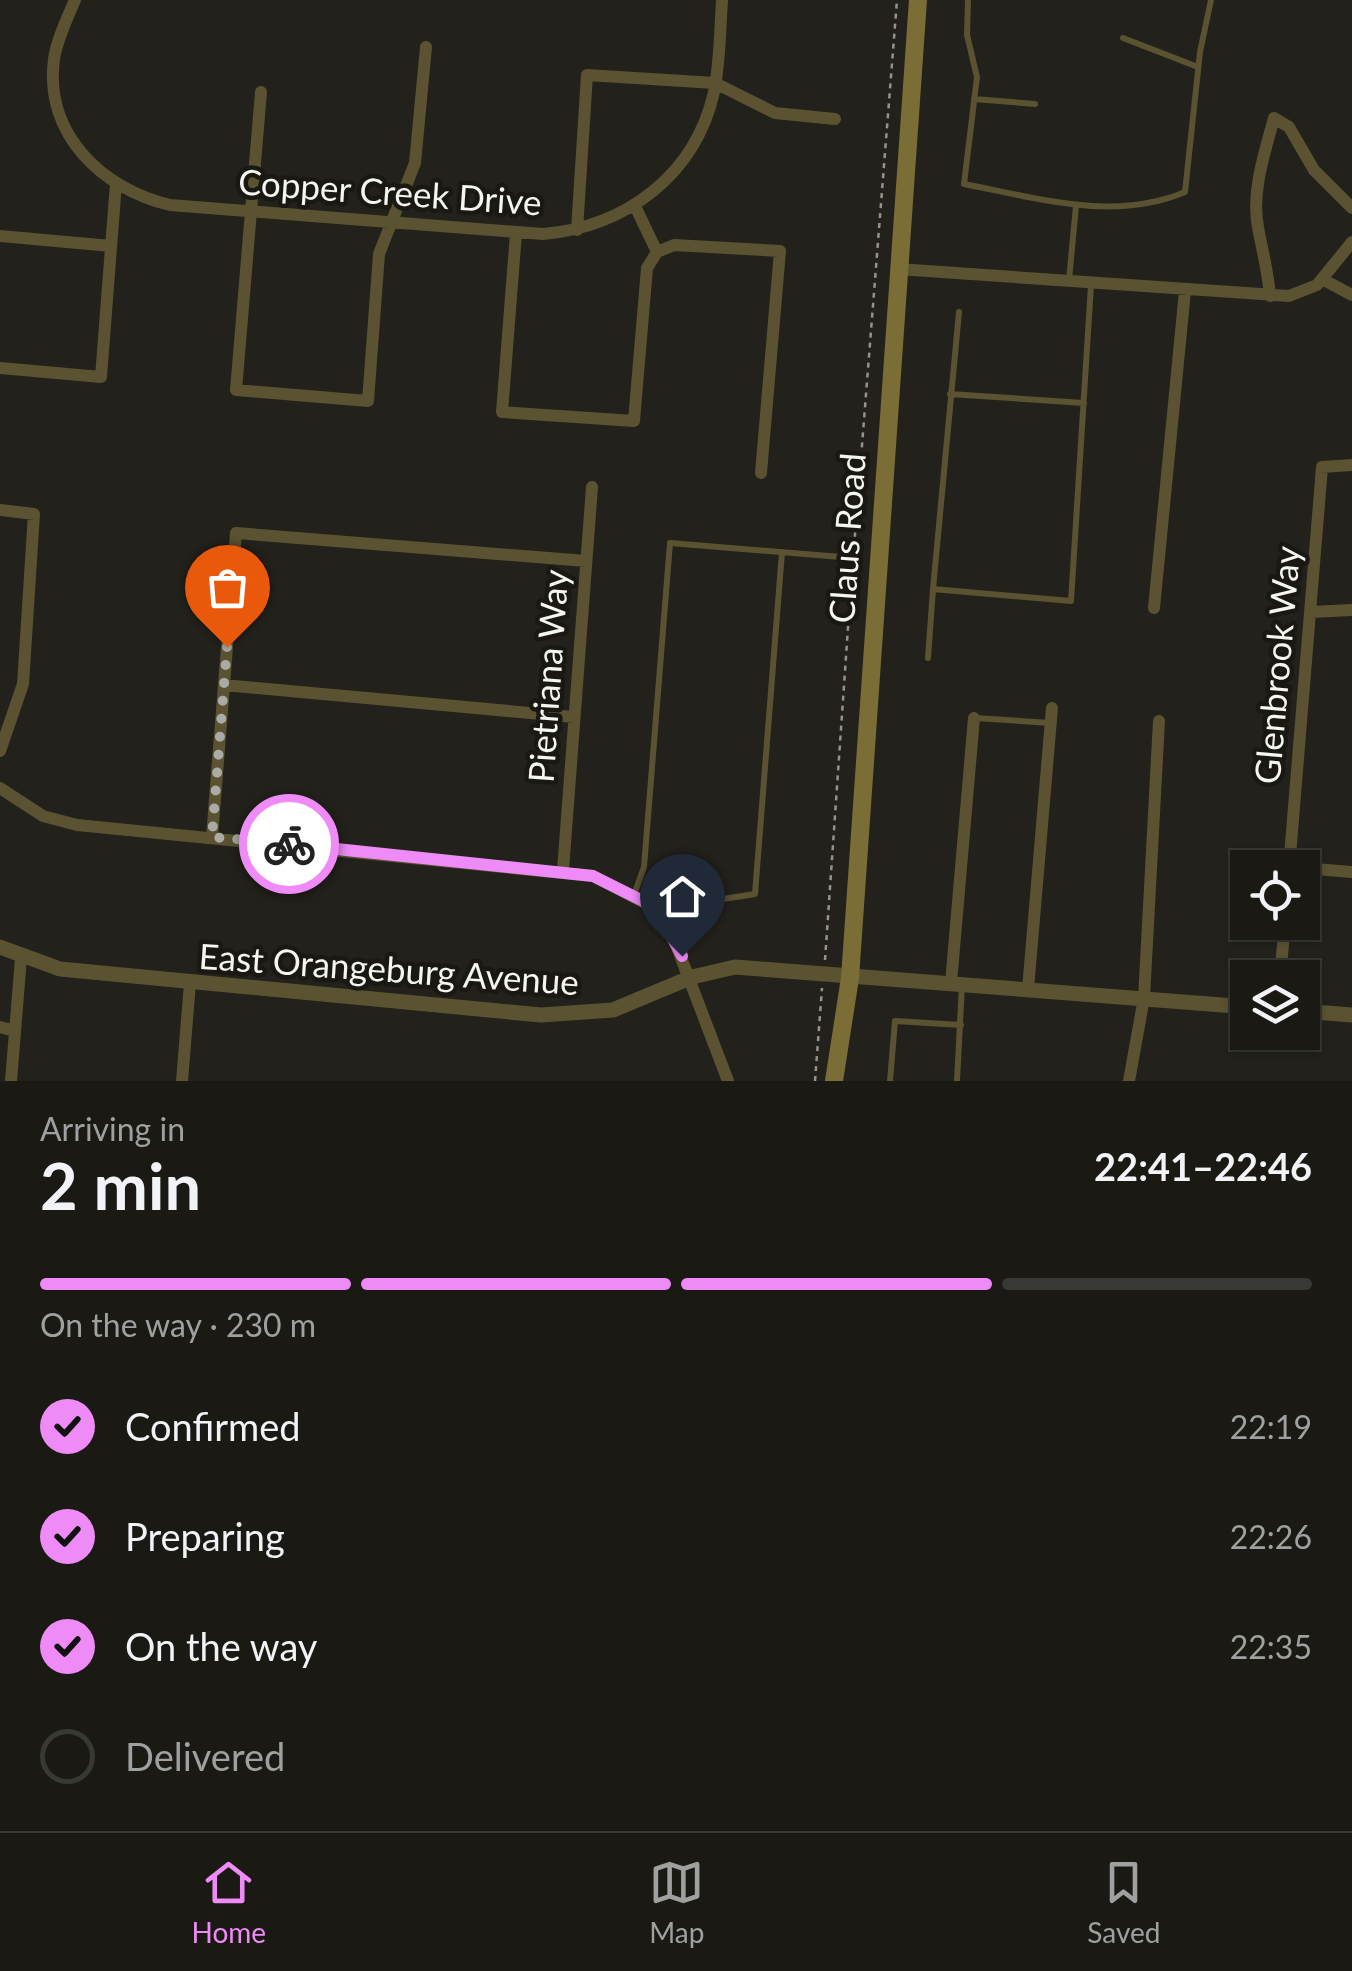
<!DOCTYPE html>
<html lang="en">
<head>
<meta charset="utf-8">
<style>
	body { margin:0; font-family:Lato,sans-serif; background:#272622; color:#f1f3f6; height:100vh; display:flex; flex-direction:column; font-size:38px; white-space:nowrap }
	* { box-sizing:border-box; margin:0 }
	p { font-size:32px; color:#9fa0a0 }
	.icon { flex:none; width:55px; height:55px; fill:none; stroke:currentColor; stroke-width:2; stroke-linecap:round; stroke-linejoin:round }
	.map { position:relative; height:1081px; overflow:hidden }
	.sheet { display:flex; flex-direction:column; background:#1a1914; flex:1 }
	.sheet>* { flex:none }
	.fabs { position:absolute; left:1230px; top:850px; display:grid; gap:20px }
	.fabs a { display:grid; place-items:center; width:90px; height:90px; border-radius:0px; background:#1a1914; box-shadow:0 2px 8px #0004,0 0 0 2px #383834; font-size:50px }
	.pin { position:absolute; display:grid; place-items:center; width:85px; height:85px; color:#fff; margin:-102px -42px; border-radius:50% 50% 50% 0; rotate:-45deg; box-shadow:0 0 10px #0007 }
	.pin .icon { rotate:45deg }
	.courier { position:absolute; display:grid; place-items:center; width:100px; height:100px; margin:-50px; border:8px solid #ee8bf7; border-radius:50%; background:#fff; color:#222; box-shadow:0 2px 12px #0007 }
	.headline em { font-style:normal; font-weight:700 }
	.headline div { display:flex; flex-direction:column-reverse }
	.headline { display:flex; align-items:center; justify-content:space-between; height:170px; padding:0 40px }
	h1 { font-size:65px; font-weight:700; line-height:75px }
	.bar { display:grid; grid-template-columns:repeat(4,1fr); gap:15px 10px; align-content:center; height:120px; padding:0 40px }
	.bar i { height:12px; border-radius:8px; background:#383834 }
	.bar .on { background:#ee8bf7 }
	.bar p { grid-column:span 4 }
	ol { padding:0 40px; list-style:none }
	li { display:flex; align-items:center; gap:30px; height:110px }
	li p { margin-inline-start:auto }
	li .icon { padding:10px; border-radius:50%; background:#ee8bf7; color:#111; stroke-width:4 }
	li:last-child { color:#9fa0a0 }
	li i { width:55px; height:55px; border:5px solid #383834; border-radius:50% }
	.dock { display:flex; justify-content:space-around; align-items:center; height:140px; border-top:2px solid #383834; background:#1a1914; font-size:28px; color:#9fa0a0 }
	.dock a { display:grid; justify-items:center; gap:5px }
	.dock .on { color:#ee8bf7 }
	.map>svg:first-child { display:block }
</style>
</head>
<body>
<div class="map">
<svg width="1352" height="1081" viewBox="0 0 1352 1081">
	<rect width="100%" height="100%" fill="#22211b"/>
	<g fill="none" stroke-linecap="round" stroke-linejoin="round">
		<path stroke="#94948f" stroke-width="2.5" stroke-dasharray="5 5" stroke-linecap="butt" d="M 854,547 L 897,0
			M 825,960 L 852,570
			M 815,1081 L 822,988"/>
		<path stroke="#5a5231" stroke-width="6" d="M 968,0 L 967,35 L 977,77 L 964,184 C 1037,198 1114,222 1185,192 L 1200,52 L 1211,0
			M 1123,38 L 1198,67
			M 974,99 L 1035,104
			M 1069,280 L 1076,206
			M 959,312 L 933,589 L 1071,601 L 1091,285
			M 950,394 L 1084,403
			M 928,658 L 933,589
			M 975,718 L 1050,723
			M 634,895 L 644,867 L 670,543 L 853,558
			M 664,922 L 685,905 L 755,894 L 782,552
			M 890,1081 L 895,1021 L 961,1025
			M 957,1081 L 962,985"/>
		<path stroke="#5a5231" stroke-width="12" d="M 75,0 C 67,19 57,39 54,59 C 44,134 102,189 170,205 L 543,234 C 625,227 695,176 714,92 C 720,63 720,30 722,0
			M 715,83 L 775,113 L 835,119
			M 261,92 L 236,390 L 368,401 L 379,254 L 415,163 L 426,47
			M 635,206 L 657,252
			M 577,230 L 587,75 L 715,83
			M 516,233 L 502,412 L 634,421 L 647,268 L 657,252
			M 0,236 L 111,246
			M 657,252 L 674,245 L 780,251 L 761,473
			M 898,269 L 1289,296 L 1317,285 L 1352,242
			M 1322,279 L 1352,295
			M 1270,296 C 1268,271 1262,250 1258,227 C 1251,192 1265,152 1274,118 L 1289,127 L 1314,170 L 1352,208
			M 0,368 L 101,377 L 116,183
			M 0,510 L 34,514 L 23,684 L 0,751
			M 1154,608 L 1185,291
			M 1311,612 L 1352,610
			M 224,685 L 574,717
			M 0,788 L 43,816 L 77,825 L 593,876 L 645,903 L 672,934 L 728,1081
			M 212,837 L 236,533 L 586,561
			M 1289,868 L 1322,467 L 1352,465
			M 1302,868 L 1352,872
			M 563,870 L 592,487
			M 1280,978 L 1285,922
			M 951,983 L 974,718
			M 1028,989 L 1052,708
			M 0,1027 L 15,1031
			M 11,1081 L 21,958
			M 182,1081 L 190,983
			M 1129,1081 L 1144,998 L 1159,721"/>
		<path stroke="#5a5231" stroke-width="15" d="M 0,947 L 60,969 L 541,1015 L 613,1010 L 692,977 L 735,967 L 1248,1007
			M 1302,1011 L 1352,1015"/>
		<path stroke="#7b6d36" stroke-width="18" d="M 834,1081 L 850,978 L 918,0"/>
	</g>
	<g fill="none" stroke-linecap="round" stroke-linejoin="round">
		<path stroke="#ababa6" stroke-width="10" stroke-dasharray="0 18" d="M 227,647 L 212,837 L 289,844"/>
		<path stroke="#ee8bf7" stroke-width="12" d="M 289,844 L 593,876 L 645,902 L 664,922 L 682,956"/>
	</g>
	<g text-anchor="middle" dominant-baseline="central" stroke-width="9" stroke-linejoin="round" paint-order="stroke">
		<g font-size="35" fill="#f5f5f1" stroke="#191812">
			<text transform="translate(390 191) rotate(4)">Copper Creek Drive</text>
			<text transform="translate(846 538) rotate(-86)">Claus Road</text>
			<text transform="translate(1276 665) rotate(-85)">Glenbrook Way</text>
			<text transform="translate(547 676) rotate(-86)">Pietriana Way</text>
			<text transform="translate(389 968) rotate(4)">East Orangeburg Avenue</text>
		</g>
	</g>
</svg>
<div class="fabs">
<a><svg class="icon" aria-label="locate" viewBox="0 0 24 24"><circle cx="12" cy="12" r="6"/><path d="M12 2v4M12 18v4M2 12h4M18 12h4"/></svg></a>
<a><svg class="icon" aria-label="layers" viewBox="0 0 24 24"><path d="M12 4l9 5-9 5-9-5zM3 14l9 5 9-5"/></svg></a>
</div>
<div class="pin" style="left:227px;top:647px;background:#ea580c"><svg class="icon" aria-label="bag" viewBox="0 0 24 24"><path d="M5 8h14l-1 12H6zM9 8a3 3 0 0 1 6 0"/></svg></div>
<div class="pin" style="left:682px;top:956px;background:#1f2937"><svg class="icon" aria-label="home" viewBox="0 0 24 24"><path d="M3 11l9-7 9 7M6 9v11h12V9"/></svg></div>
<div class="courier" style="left:289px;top:844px"><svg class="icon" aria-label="bike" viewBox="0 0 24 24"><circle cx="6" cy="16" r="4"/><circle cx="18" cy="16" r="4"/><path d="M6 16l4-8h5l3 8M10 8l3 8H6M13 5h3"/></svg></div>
</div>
<section class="sheet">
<div class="headline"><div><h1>2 min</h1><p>Arriving in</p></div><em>22:41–22:46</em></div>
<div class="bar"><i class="on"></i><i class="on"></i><i class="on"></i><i></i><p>On the way · 230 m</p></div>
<ol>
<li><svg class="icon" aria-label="check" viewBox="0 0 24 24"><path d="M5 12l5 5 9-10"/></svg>Confirmed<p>22:19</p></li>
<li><svg class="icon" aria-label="check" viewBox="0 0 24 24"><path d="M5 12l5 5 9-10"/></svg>Preparing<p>22:26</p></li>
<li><svg class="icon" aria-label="check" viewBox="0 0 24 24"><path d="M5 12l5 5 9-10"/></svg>On the way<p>22:35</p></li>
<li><i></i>Delivered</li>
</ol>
</section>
<nav class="dock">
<a class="on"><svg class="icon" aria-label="home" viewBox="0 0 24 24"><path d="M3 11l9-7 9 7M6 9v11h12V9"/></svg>Home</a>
<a><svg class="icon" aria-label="map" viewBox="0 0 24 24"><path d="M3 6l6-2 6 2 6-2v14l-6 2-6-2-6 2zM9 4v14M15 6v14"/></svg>Map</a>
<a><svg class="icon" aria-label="saved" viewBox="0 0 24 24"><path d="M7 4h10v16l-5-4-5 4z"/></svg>Saved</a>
</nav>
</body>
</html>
